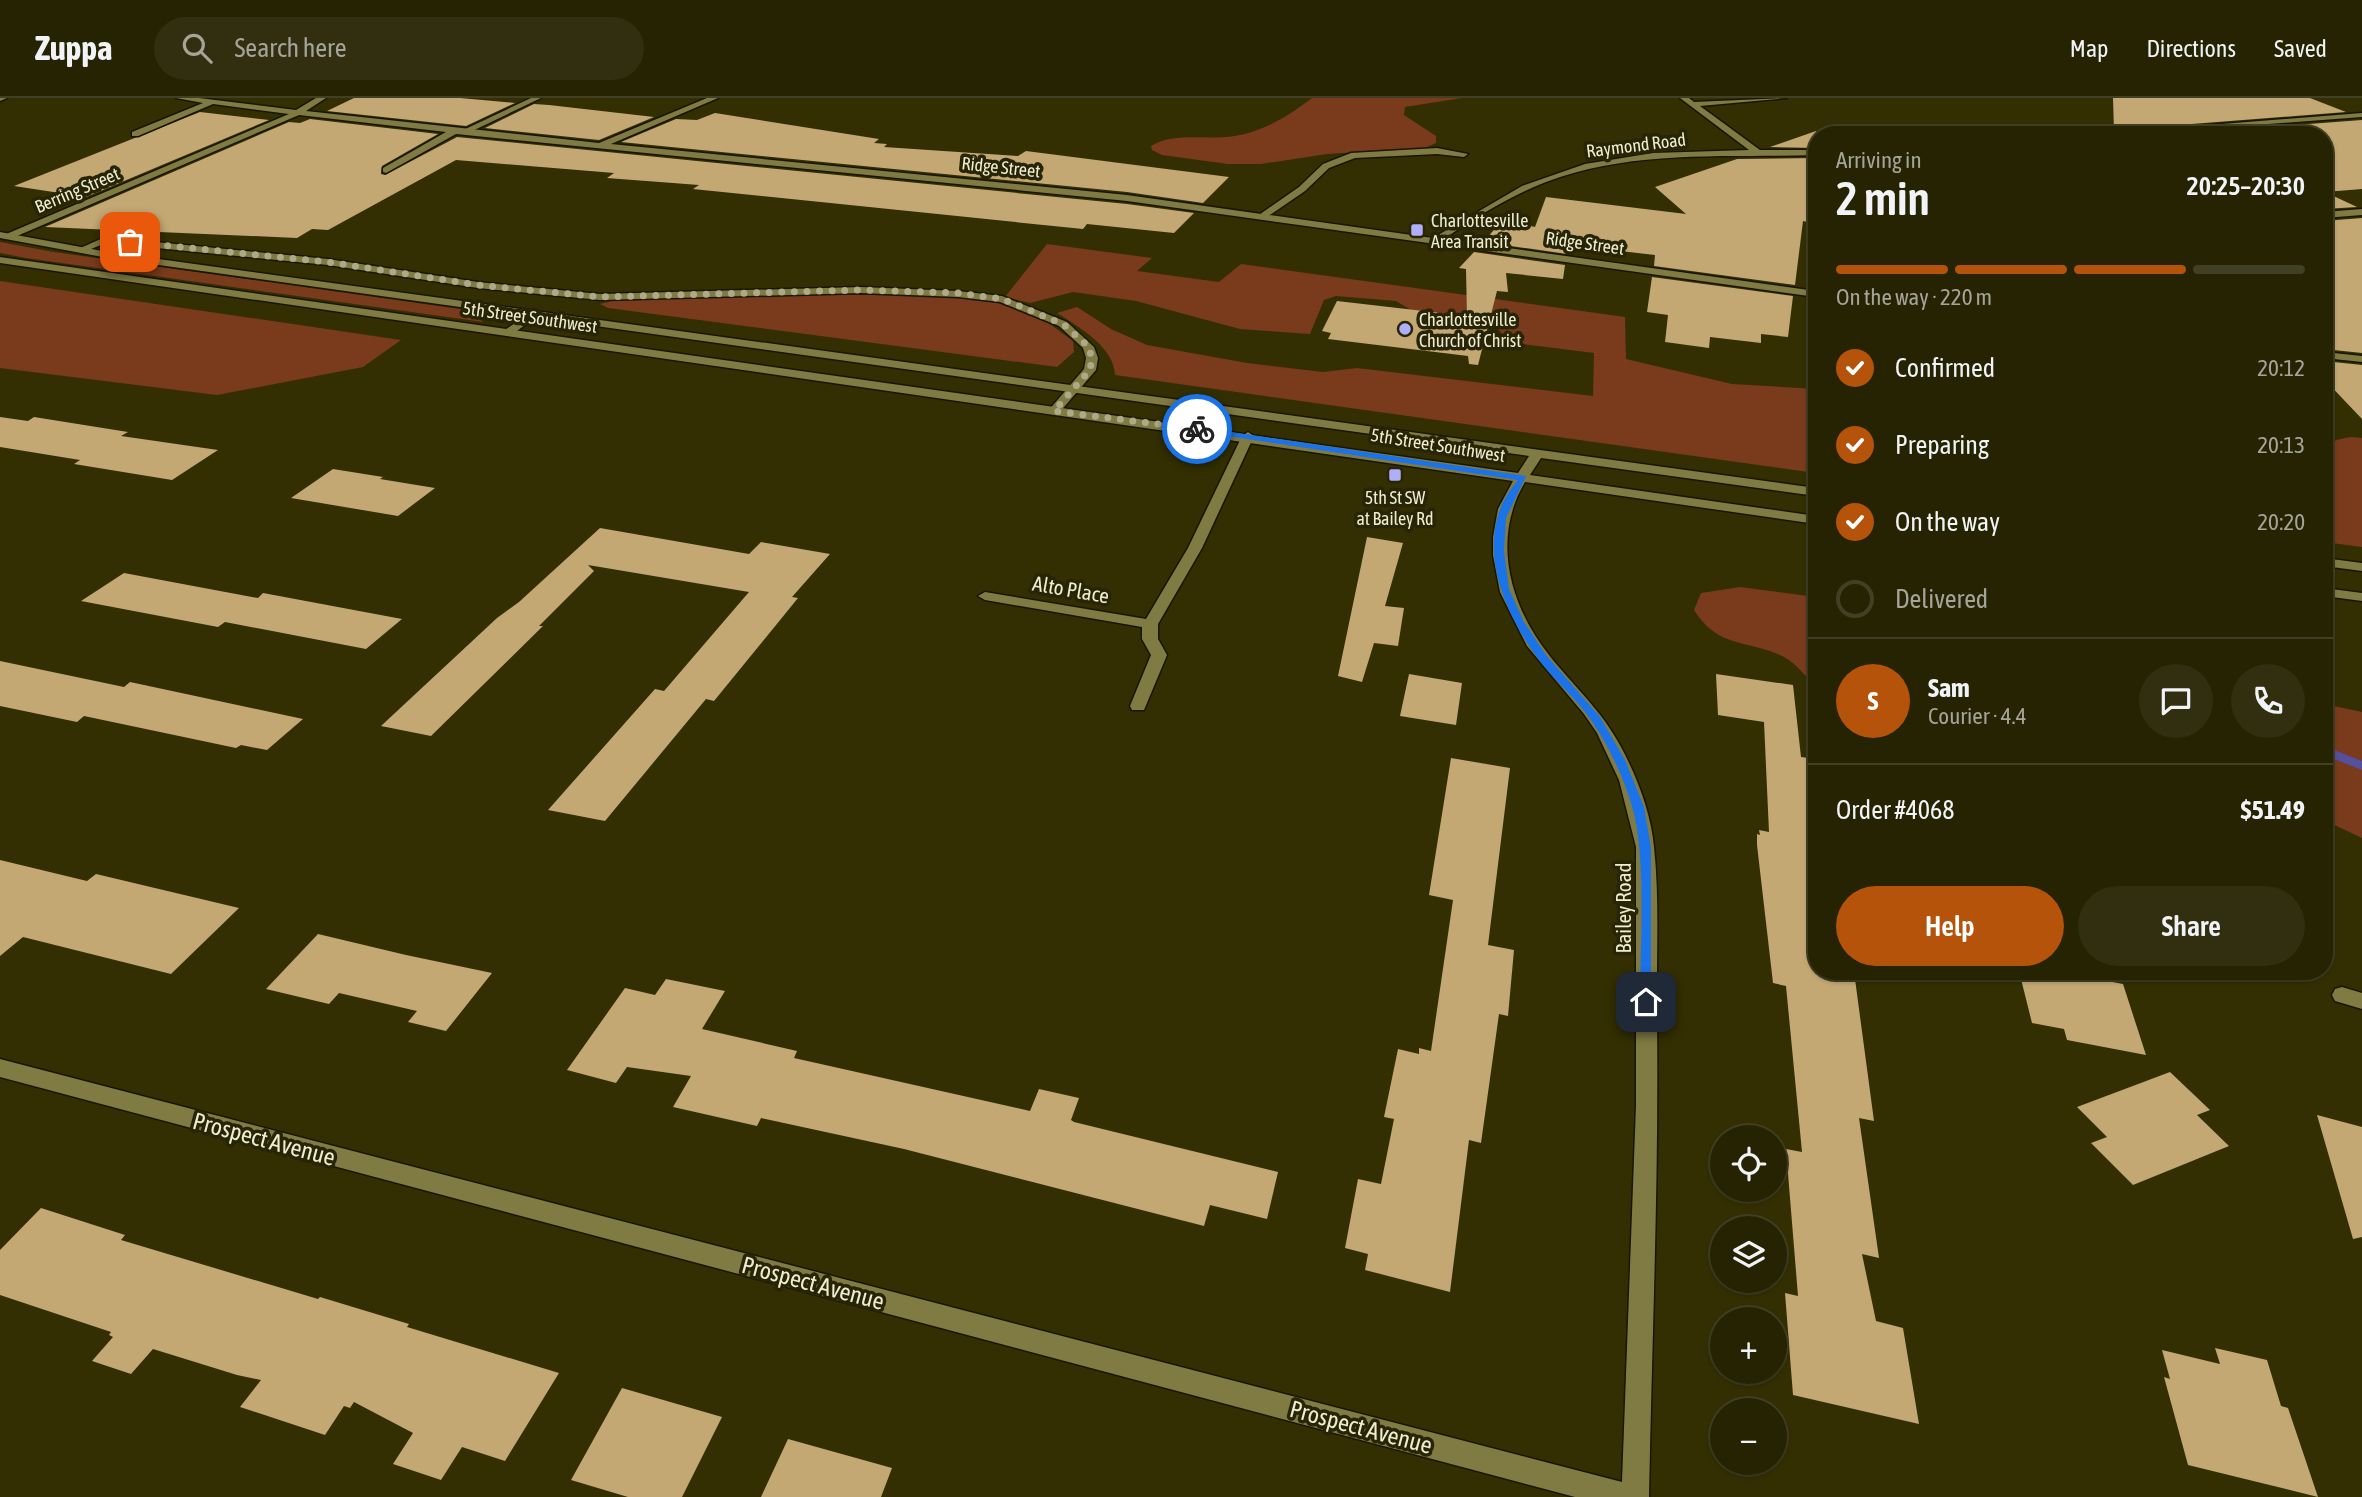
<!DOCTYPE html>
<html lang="en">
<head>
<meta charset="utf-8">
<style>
	body { margin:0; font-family:"Asap Condensed",sans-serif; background:#322f11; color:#f1f3f6; height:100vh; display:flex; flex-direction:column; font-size:26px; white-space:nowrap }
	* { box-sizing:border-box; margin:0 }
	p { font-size:23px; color:#a4a499 }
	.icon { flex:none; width:38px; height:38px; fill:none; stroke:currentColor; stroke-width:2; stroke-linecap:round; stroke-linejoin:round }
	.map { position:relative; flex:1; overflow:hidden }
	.panel { position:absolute; left:1808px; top:28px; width:525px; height:854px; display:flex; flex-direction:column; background:#262302; border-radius:28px; box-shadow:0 2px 5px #0004,0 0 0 2px #424024 }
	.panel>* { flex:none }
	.tools { position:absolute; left:1710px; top:1027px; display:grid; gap:14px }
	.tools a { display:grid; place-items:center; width:77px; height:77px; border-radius:50%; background:#262302; box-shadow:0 2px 5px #0004,0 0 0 2px #424024; font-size:35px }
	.pin { position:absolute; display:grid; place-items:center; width:60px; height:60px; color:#fff; margin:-30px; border-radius:14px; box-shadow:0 4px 10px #0006 }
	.courier { position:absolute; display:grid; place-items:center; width:70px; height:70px; margin:-35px; border:5px solid #1a73e8; border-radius:50%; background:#fff; color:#222; box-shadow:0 2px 9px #0007 }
	.headline em { font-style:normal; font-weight:600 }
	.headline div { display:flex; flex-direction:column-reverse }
	.headline { display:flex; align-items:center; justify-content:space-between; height:119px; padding:0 28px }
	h1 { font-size:46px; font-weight:600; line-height:52px }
	.bar { display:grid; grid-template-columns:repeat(4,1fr); gap:10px 7px; align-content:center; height:84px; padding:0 28px }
	.bar i { height:9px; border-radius:5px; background:#424024 }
	.bar .on { background:#b45309 }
	.bar p { grid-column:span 4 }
	.line { display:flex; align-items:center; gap:18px; padding:0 28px; border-top:2px solid #424024 }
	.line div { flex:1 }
	.round { display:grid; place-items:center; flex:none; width:74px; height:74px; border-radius:37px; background:#322f11 }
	ol { padding:0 28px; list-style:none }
	li { display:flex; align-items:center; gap:21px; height:77px }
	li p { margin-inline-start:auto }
	li .icon { padding:7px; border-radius:50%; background:#b45309; color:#fff; stroke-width:4 }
	li:last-child { color:#a4a499 }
	li i { width:38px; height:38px; border:4px solid #424024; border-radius:50% }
	.cta { display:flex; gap:14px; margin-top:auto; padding:14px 28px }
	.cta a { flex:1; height:80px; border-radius:42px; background:#b45309; color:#fff; font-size:28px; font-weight:600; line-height:80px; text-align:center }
	.cta a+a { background:#322f11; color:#f1f3f6 }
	header { display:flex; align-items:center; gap:42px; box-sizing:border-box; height:98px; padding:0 35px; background:#262302; border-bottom:2px solid #424024 }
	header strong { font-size:33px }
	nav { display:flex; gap:38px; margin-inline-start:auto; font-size:24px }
	.search { width:490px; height:63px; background:#322f11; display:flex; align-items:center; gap:18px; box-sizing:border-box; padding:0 24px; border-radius:38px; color:#a4a499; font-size:26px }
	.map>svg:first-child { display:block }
</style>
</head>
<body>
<header>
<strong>Zuppa</strong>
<div class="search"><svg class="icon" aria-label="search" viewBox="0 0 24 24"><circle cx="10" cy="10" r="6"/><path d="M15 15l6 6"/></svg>Search here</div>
<nav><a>Map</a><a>Directions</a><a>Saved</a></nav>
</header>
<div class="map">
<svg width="2362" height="1399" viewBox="0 0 2362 1399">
	<rect width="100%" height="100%" fill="#332f02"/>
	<path fill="#7a3a1c" d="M 1312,0 L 1462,0 L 1405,9 L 1404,17 L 1436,38 L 1436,45 L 1425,50 L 1327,56 L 1261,66 L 1228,66 L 1162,57 L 1152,52 L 1151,48 C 1171,35 1203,41 1227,39 C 1259,36 1286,20 1312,0 Z
		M 0,144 L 54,154 L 467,212 L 478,217 L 483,224 L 26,160 L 0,155 Z
		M 1047,146 L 1152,160 L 1137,173 L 1219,184 L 1241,166 L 1625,219 L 1626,261 L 1732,286 L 1816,291 L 1816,375 L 1115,277 C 1114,249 1079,229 1057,215 L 1077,209 L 1111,231 L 1147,247 L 1247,265 L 1323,274 L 1357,270 L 1593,298 L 1594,255 L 1507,244 L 1493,222 L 1416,215 L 1396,203 L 1336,198 L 1324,202 L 1310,236 L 1240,231 L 1136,203 L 1073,194 L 1030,205 L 1005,199 Z
		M 0,183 L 401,242 L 363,269 L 217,297 L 0,270 Z
		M 795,196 L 959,198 L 990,202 L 1043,221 L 1073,243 L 1074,254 L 1057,269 L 608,210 L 600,206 L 611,203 Z
		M 2351,339 L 2362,340 L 2362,449 L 2324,444 L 2324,353 L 2329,352 L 2336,342 Z
		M 1740,489 L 1816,499 L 1816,589 C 1807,580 1796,565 1784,559 C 1749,541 1719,552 1694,512 L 1701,495 Z
		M 2324,606 L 2362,614 L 2362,740 L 2324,722 Z"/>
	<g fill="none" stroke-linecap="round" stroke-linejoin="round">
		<path fill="#55509e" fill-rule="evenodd" d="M 2324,648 L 2362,663 L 2362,672 L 2324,657 Z"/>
	</g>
	<path fill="#c3a874" d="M 354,0 L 460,0 L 515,5 L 466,28 L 327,13 Z
		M 2113,0 L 2310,0 L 2346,14 L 2114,32 Z
		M 534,6 L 549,7 L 654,19 L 599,42 L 485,30 Z
		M 200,14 L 269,22 L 86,99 L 14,88 Z
		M 715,15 L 879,41 L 874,45 L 887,46 L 884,49 L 1018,58 L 1026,53 L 1229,79 L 1203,105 L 1127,94 L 621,44 L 676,21 L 697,22 Z
		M 310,21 L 438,36 L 382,68 L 381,76 L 385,77 L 457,39 L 1127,106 L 1194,115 L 1174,135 L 1087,126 L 1083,131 L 693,91 L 699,87 L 607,80 L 614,75 L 456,62 L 328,132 L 312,131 L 297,140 L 45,129 L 289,24 L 300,25 Z
		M 2362,22 L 2362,91 L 2325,94 L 2357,109 L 2324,111 L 2324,37 L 2163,37 Z
		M 1816,33 L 1816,50 L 1770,49 Z
		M 1816,60 L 1816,126 L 1803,123 L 1795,187 L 1654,168 L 1655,157 L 1568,147 L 1567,156 L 1483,144 L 1503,122 L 1535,129 L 1546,99 L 1686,116 L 1655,89 L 1737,61 Z
		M 2362,120 L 2362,255 L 2324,251 L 2324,123 Z
		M 1474,154 L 1565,167 L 1563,181 L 1506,175 L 1508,194 L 1497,193 L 1478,267 L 1469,266 L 1468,258 L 1328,241 L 1331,235 L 1322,233 L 1337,203 L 1467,218 L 1466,171 L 1459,170 Z
		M 1652,179 L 1793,198 L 1788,239 L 1761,236 L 1761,245 L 1710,239 L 1709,250 L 1665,244 L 1668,217 L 1647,214 Z
		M 2324,263 L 2362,267 L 2362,321 L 2324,281 Z
		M 0,319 L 28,323 L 34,319 L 128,334 L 121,338 L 218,352 L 172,382 L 74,366 L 80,362 L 0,349 Z
		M 333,371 L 383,379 L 380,381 L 435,390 L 398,418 L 291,400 Z
		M 600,430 L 749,456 L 761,444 L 830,456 L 792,499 L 798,500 L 714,603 L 706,601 L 605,723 L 548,712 L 655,591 L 664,593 L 749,494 L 588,467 L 594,473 L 539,528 L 543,528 L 431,638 L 381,628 L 497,520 L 519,504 Z
		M 1367,439 L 1403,445 L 1385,508 L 1404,510 L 1398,548 L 1374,545 L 1362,584 L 1338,578 Z
		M 124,475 L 258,500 L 263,495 L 402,521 L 366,551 L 225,524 L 218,529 L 81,503 Z
		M 0,563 L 124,589 L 130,584 L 303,621 L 267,652 L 241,647 L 236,650 L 84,618 L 77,624 L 0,608 Z
		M 1409,576 L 1462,585 L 1456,627 L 1400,618 Z
		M 1716,576 L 1793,587 L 1801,659 L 1816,661 L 1816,873 L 1839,873 L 1840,879 L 1855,881 L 1874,1023 L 1859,1020 L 1879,1160 L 1862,1156 L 1876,1223 L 1903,1230 L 1919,1326 L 1793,1297 L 1785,1195 L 1798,1198 L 1786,1051 L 1802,1054 L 1786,888 L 1773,885 L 1757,747 L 1757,736 L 1760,737 L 1759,732 L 1769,734 L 1764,624 L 1718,617 Z
		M 1451,660 L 1510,670 L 1488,847 L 1514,852 L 1508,918 L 1499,916 L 1481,1045 L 1469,1042 L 1450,1194 L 1365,1172 L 1368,1156 L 1345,1150 L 1358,1081 L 1381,1086 L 1394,1021 L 1384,1019 L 1398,951 L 1419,956 L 1419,950 L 1431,953 L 1453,802 L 1429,797 Z
		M 0,762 L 87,783 L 96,776 L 239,810 L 171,876 L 23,839 L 0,858 Z
		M 318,836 L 406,857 L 492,875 L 446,933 L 408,924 L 417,913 L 339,895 L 329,906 L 266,891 Z
		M 2019,873 L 2055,873 L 2123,886 L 2146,957 L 2067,942 L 2064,931 L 2032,925 Z
		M 666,881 L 725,893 L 702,931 L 797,953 L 794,960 L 1030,1013 L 1039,991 L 1079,1000 L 1071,1022 L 1074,1024 L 1278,1074 L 1267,1121 L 1210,1107 L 1204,1128 L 904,1051 L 761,1020 L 757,1028 L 673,1009 L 691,978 L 627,969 L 616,985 L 567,972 L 625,890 L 655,897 Z
		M 2170,974 L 2210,1012 L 2197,1017 L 2229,1048 L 2133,1087 L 2091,1045 L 2107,1039 L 2077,1009 Z
		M 2317,1017 L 2362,1029 L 2362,1139 L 2353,1141 Z
		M 41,1110 L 125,1137 L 121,1142 L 318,1201 L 320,1199 L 409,1226 L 407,1229 L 559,1275 L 505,1363 L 462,1349 L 441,1382 L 393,1366 L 413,1335 L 354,1304 L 350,1310 L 344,1308 L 325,1337 L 240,1309 L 261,1282 L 237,1277 L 153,1251 L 131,1276 L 92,1263 L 113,1239 L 109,1237 L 111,1234 L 0,1197 L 0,1152 Z
		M 2215,1250 L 2267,1262 L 2281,1308 L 2288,1310 L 2318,1399 L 2188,1367 L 2164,1279 L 2170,1281 L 2162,1252 L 2220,1266 Z
		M 622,1290 L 722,1319 L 682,1399 L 628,1399 L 571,1382 Z
		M 788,1341 L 892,1370 L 881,1399 L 761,1399 Z"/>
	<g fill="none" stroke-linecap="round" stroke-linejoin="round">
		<defs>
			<path id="lane" d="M 531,0 L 541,0 L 466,36 L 459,34 Z
				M 1437,50 L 1468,56 L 1464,59 L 1437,56 L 1355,60 L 1329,70 L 1305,93 L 1264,121 L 1256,119 L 1299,89 L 1323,66 L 1351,55 Z"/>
			<path id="street" d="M 0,0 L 7,0 L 0,3 Z
				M 176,0 L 199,0 L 296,12 L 316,0 L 326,0 L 306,13 L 599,45 L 707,0 L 718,0 L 611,46 L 1127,97 L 1433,140 L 1522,88 L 1585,66 L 1653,55 L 1749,52 L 1680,0 L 1689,0 L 1694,4 L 1787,0 L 1700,8 L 1760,52 L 1816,52 L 1816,57 C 1726,60 1633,51 1546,84 C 1510,98 1476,119 1444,141 L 1816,193 L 1816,199 L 1127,103 L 456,36 L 386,75 L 383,74 L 383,70 L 446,34 L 299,17 L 10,141 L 4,141 L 4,137 L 289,16 L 213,6 L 138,38 L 132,38 L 132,34 L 203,5 Z
				M 2362,15 L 2362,19 L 2125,37 L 2084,37 Z
				M 2362,111 L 2362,117 L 2324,120 L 2324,114 Z
				M 105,139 L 328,161 L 478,184 L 600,196 L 861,189 L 958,193 L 1002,198 L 1067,224 L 1094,249 L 1098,260 L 1096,272 L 1058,316 L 1054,317 L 1048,313 L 1084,271 L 1086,260 L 1083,250 L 1059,228 L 1000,204 L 958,199 L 861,195 L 600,202 L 478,190 L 328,167 L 106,145 L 81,155 L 76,152 Z
				M 532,214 L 541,216 L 511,237 L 503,237 L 503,233 Z
				M 2324,254 L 2362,258 L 2362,264 L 2324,260 Z
				M 1248,334 L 1254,338 L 1202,450 L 1158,526 L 1158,541 L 1167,557 L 1144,612 L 1132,612 L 1130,608 L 1151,557 L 1142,541 L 1142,529 L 985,502 L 978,498 L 985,494 L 1146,521 L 1188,450 L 1242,338 Z
				M 2342,889 L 2362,895 L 2362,911 L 2335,903 L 2332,897 L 2335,891 Z"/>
			<path id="secondary" d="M 0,134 L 108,154 L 1816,390 L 1816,398 L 1541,360 L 1530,377 L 1816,418 L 1816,426 L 1525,384 C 1491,441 1510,508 1549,557 C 1574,589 1601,611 1621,649 C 1637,679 1651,715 1654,749 C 1660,804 1656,864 1657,920 C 1659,1079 1652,1239 1649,1399 L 1575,1399 L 0,979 L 0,961 L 1622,1384 L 1636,1007 L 1636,749 L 1619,682 L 1597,635 L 1584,616 L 1527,548 L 1500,494 L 1493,457 L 1493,439 L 1498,411 L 1513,383 L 0,165 L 0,159 L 1518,375 L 1529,358 L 108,160 L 0,140 Z
				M 2324,460 L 2362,465 L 2362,473 L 2324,468 Z
				M 2324,490 L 2362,495 L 2362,503 L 2324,498 Z"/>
		</defs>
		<use href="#lane" stroke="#191600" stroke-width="3"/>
		<use href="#street" stroke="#191600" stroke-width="3"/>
		<use href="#secondary" stroke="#191600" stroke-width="3"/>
		<use href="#lane" fill="#807a43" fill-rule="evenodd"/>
		<use href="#street" fill="#807a43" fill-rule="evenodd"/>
		<use href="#secondary" fill="#807a43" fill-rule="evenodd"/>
	</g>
	<path fill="#1a73e8" d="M 1197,329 L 1526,378 L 1506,420 L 1504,453 L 1509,491 L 1524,524 L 1546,557 L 1600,619 L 1625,662 L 1644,709 L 1651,750 L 1651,908 L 1646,909 L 1640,904 C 1640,847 1647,761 1632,708 C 1623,678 1609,648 1591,622 C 1576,600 1555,583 1539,562 C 1508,520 1480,461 1501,409 C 1505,399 1512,390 1518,382 L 1194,333 Z"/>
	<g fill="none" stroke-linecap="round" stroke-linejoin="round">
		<path stroke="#adaa88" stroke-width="7" stroke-dasharray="0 12.6" d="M 130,144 L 328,164 L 478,187 L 600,199 L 861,192 L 958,195 L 1002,201 L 1063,226 L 1088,248 L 1092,260 L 1090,272 L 1054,313 L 1197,331"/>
	</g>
	<g fill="#aeaefa" stroke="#282507" stroke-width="2.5">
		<rect x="1410" y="125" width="14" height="14" rx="3.5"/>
		<circle cx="1405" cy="231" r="7"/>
		<rect x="1388" y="370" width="14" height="14" rx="3.5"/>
	</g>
	<g text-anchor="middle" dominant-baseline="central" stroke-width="7" stroke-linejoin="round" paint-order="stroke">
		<g font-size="18" fill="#efedd0" stroke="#282507">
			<text transform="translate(1636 47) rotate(-7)">Raymond Road</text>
			<text transform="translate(1001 69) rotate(6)">Ridge Street</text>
			<text transform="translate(77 92) rotate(-23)">Berring Street</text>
			<text transform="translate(1585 145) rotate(8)">Ridge Street</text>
			<text transform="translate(530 219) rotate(8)">5th Street Southwest</text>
			<text transform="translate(1438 347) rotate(9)">5th Street Southwest</text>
		</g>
		<g font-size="18" fill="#efedd0" stroke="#282507" text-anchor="start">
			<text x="1431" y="122">Charlottesville<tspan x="1431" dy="21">Area Transit</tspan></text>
			<text x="1419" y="221">Charlottesville<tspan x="1419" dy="21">Church of Christ</tspan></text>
			<text x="1395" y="399" text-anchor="middle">5th St SW<tspan x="1395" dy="21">at Bailey Rd</tspan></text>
		</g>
		<g font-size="21" fill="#efedd0" stroke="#282507">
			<text transform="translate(1071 491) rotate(10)">Alto Place</text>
			<text transform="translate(1623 810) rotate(-90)">Bailey Road</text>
		</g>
		<g font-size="24" fill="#efedd0" stroke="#282507">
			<text transform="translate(264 1041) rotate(15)">Prospect Avenue</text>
			<text transform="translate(813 1185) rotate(15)">Prospect Avenue</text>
			<text transform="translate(1361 1329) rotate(15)">Prospect Avenue</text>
		</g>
	</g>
</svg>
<div class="tools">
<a><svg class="icon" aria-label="locate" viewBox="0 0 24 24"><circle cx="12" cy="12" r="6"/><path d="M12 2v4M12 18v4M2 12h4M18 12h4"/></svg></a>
<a><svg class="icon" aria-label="layers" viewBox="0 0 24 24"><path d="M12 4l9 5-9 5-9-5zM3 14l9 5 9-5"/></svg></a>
<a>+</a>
<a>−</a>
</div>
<div class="pin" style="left:130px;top:144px;background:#ea580c"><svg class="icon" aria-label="bag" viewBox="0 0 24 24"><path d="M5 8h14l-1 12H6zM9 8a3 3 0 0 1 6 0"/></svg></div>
<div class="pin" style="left:1646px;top:904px;background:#1f2937"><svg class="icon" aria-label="home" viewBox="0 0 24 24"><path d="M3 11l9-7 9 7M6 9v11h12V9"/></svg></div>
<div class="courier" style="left:1197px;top:331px"><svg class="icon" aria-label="bike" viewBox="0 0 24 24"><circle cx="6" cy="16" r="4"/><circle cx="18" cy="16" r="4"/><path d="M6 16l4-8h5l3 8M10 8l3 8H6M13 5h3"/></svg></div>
<section class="panel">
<div class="headline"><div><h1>2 min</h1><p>Arriving in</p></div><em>20:25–20:30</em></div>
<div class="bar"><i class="on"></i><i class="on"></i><i class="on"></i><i></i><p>On the way · 220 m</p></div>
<ol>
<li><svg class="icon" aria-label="check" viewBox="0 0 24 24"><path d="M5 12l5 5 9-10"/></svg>Confirmed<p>20:12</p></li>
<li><svg class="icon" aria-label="check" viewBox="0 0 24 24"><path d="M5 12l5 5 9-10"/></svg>Preparing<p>20:13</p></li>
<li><svg class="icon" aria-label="check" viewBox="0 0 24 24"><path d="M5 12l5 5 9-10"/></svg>On the way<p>20:20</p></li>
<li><i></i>Delivered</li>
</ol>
<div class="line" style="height:126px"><b class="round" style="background:#b45309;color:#fff">S</b><div><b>Sam</b><p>Courier · 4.4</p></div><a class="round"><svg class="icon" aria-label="chat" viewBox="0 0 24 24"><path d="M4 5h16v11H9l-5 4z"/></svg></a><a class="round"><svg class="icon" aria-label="phone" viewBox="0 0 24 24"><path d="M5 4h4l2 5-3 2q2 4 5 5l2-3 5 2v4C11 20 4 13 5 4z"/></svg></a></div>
<div class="line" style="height:91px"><div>Order #4068</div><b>$51.49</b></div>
<div class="cta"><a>Help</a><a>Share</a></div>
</section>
</div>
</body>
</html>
